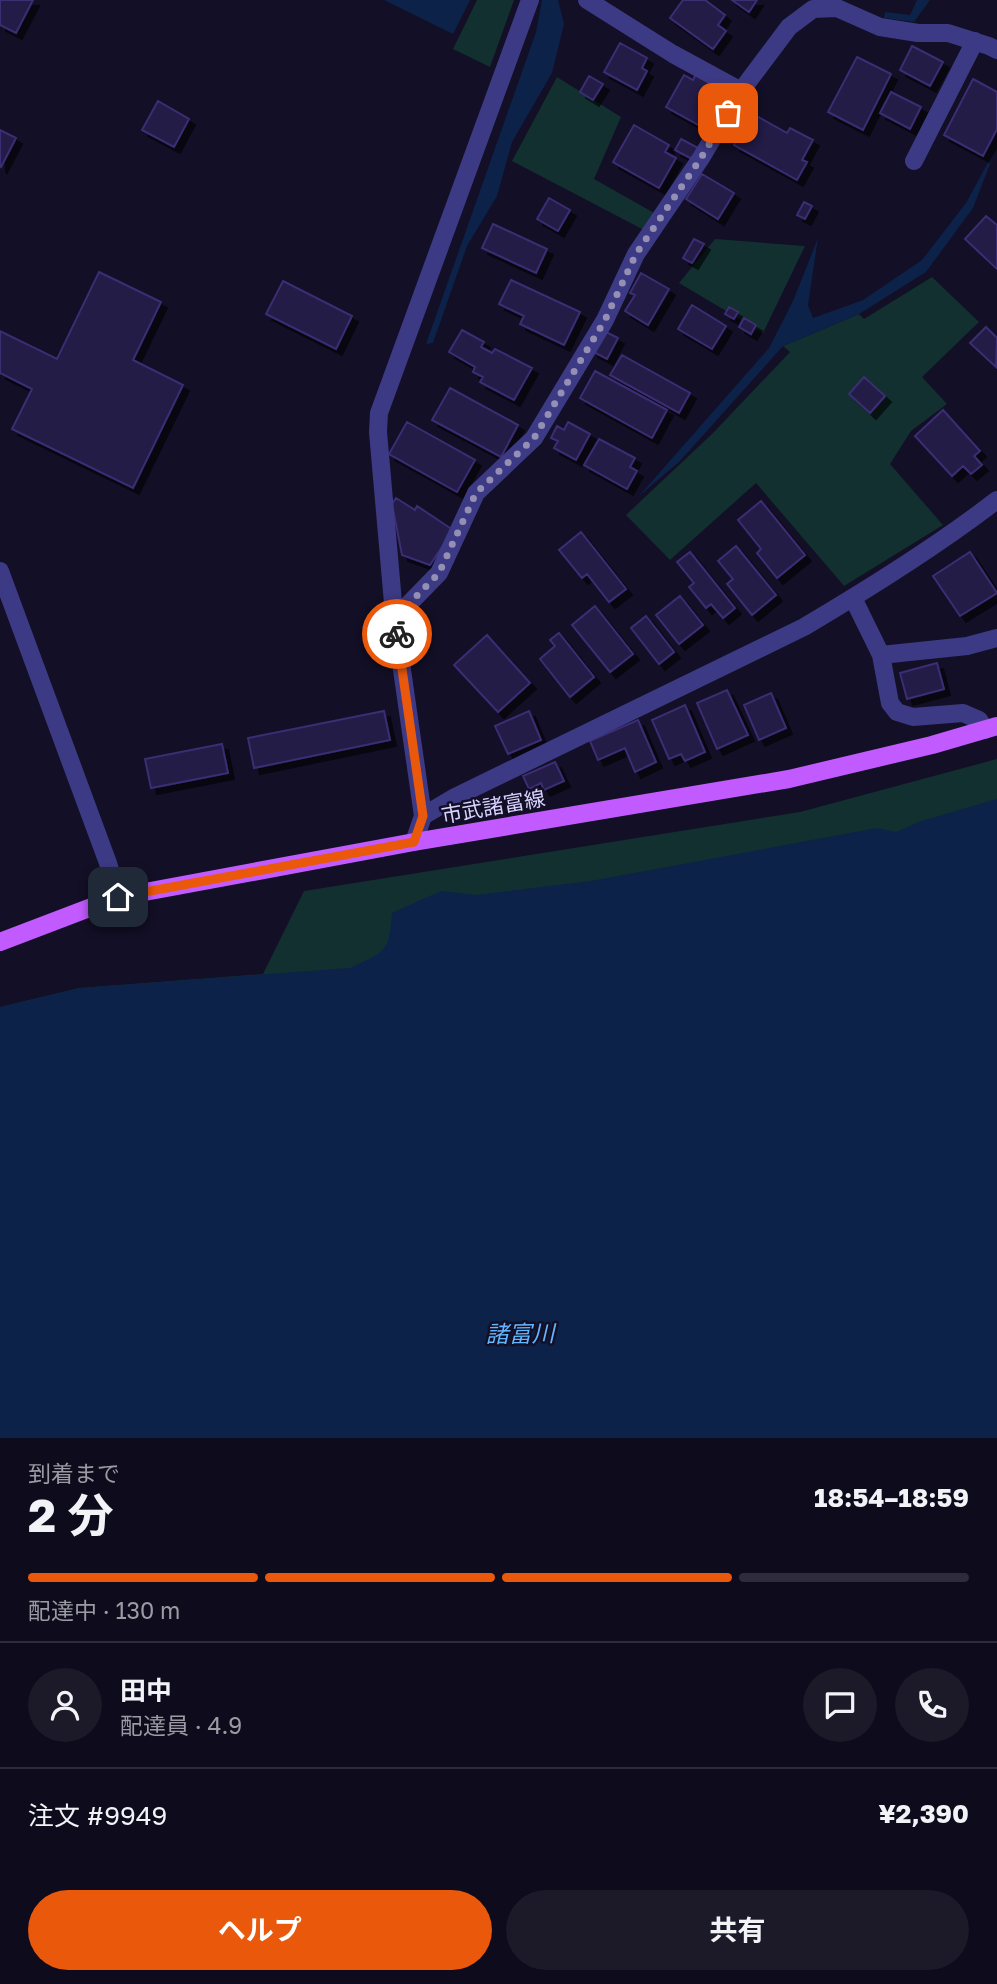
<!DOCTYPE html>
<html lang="ja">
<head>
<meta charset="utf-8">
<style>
	body { margin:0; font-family:"Golos Text","Noto Sans JP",sans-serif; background:#1c1929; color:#f1f3f6; height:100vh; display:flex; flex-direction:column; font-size:26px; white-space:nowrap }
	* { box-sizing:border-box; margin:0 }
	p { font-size:23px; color:#9b9ba3 }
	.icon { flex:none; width:38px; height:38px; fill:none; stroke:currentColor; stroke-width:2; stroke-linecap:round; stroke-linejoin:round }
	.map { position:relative; height:1438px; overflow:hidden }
	.drawer { display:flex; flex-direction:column; background:#0e0b1c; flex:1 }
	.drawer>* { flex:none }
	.pin { position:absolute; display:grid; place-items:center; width:60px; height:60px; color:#fff; margin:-30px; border-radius:14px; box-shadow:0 4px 10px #0006 }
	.courier { position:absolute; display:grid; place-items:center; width:70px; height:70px; margin:-35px; border:5px solid #ea580c; border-radius:50%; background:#fff; color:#222; box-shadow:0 2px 9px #0007 }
	.overview em { font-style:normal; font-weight:700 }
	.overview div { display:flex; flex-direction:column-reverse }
	.overview { display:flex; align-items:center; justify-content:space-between; height:119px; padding:0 28px }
	h1 { font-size:46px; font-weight:700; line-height:52px }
	.bar { display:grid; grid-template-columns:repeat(4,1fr); gap:10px 7px; align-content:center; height:84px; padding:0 28px }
	.bar i { height:9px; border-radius:5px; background:#2e2b3b }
	.bar .active { background:#ea580c }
	.bar p { grid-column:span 4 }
	.line { display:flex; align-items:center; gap:18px; padding:0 28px; border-top:2px solid #2e2b3b }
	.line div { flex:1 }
	.round { display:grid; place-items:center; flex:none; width:74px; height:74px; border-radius:37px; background:#1c1929 }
	.cta { display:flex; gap:14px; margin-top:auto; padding:14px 28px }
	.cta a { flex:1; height:80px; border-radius:42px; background:#ea580c; color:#fff; font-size:28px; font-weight:700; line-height:80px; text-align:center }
	.cta a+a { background:#1c1929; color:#f1f3f6 }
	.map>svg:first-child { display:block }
</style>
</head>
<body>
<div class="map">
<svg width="997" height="1438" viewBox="0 0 997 1438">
	<defs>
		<filter id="shadow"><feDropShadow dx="6" dy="6" stdDeviation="0" flood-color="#0009"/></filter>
	</defs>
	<rect width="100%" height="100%" fill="#130f26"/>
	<path fill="#12302f" d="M 477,0 L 514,0 L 490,67 L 453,49 Z
		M 557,77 L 621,117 L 594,179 L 656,214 L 644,230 L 512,161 Z
		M 715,239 L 805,246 L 763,333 L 679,283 Z
		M 932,277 L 979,322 L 922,377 L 947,404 L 911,431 L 890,464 L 943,525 L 844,586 L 756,483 L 670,560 L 626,515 L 713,433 L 790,352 L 783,346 L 859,314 L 864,319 Z
		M 997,759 L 997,850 L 406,973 L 0,1007 L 79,988 L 263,974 L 304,891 L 800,812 Z"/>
	<path fill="#0c2248" d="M 384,0 L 470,0 L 453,34 Z
		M 542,0 L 558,0 L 564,24 L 552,73 L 512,142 L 497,196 L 467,246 L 433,343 L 426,344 L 536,32 Z
		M 917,0 L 930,0 L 914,22 L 884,18 L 885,12 L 910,15 Z
		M 997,146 L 973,208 L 926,272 L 859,314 L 783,346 L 680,461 L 639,496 L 769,348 L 793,301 L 818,238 L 808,305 L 813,318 L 863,300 L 922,260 L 966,203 Z
		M 997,799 L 997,1438 L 0,1438 L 0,1007 L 79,988 L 350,968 C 386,951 389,953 392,913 L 441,891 L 476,895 L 591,881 L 877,828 L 896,832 L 921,821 Z"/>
	<path fill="#241b47" stroke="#3b2d73" stroke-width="2" filter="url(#shadow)" d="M 0,0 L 33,0 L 16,33 L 0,25 Z
		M 683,0 L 705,0 L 725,15 L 718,25 L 726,31 L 713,49 L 670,18 Z
		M 732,0 L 757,0 L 749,12 Z
		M 620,43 L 647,58 L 642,68 L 647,71 L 637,90 L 604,72 Z
		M 912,46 L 943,62 L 930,86 L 900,70 Z
		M 857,57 L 891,74 L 863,130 L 828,112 Z
		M 697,72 L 717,83 L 713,90 L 720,94 L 702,127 L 666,107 L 684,75 L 693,80 Z
		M 589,76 L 603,84 L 593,100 L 580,92 Z
		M 973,79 L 997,92 L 997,129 L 983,156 L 944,135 Z
		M 891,92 L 921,107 L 910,129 L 880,113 Z
		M 158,101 L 189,119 L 174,147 L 142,130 Z
		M 751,113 L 787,133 L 790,128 L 813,140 L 802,160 L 807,162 L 797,180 L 734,145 Z
		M 634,125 L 669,145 L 665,152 L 676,158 L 659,188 L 613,162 Z
		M 0,130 L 16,138 L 1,167 L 0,166 Z
		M 681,139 L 698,148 L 692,159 L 675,150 Z
		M 702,174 L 734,193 L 718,219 L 686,199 Z
		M 549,198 L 570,210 L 558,231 L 537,219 Z
		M 804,202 L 812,206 L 805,219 L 797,215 Z
		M 986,216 L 997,225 L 997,269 L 965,239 Z
		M 493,224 L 547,249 L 536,273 L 482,248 Z
		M 694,239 L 704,244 L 692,263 L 683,258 Z
		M 99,272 L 161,302 L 133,360 L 183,385 L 133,488 L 12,429 L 32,389 L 0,373 L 0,331 L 57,359 Z
		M 641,273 L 669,289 L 648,325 L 625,311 L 635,295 L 630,293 Z
		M 511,280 L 580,312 L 564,345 L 520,324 L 524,316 L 499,304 Z
		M 283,281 L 352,316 L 336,349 L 266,314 Z
		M 692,305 L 726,326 L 712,349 L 678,329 Z
		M 729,307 L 738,312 L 734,319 L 725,314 Z
		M 744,318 L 756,325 L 751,334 L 739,327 Z
		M 986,327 L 997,338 L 996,367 L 970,343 Z
		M 462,330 L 484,342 L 481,347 L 492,353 L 495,349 L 532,368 L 514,400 L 480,382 L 483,377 L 473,372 L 475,367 L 449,352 Z
		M 602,330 L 618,338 L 607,359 L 592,351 Z
		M 622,355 L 690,393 L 679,413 L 610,375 Z
		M 595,371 L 667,410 L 652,438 L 580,398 Z
		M 864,377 L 885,396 L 870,413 L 849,394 Z
		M 450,388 L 518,425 L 501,457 L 432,420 Z
		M 943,410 L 980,451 L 974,456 L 982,465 L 971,474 L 963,466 L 952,476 L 915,436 Z
		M 407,422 L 475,460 L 457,492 L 389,454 Z
		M 568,422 L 590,434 L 576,460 L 554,448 L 558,441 L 551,438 L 557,426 L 564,430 Z
		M 599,439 L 635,458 L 630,467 L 637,471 L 627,489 L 584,465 Z
		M 396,498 L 415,510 L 417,506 L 453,530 L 430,565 L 402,555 L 392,504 Z
		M 761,501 L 805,555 L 777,578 L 757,553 L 761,549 L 738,520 Z
		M 581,532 L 626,589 L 609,602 L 587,574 L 582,578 L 559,550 Z
		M 736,546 L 776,595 L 752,615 L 727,584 L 733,579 L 718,561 Z
		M 690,552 L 735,608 L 723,618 L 711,604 L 706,608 L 689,587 L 694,583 L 677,562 Z
		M 970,552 L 997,593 L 960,616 L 933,576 Z
		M 680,596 L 703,625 L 679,644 L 656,615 Z
		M 595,606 L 633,654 L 610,672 L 572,625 Z
		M 646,616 L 674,652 L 659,664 L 631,628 Z
		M 559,633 L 594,677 L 570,697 L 540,659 L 555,646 L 550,640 Z
		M 487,635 L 530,683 L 498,712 L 454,665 Z
		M 937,663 L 944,689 L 907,699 L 900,673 Z
		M 727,690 L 748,735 L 717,749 L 697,703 Z
		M 771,693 L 786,728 L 759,740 L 744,705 Z
		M 685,705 L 705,752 L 685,761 L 681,754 L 669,759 L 652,720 Z
		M 384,711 L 390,740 L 254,768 L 248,738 Z
		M 529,711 L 541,740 L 508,754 L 495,726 Z
		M 638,720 L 656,762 L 635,772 L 625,748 L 598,760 L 590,741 Z
		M 222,744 L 228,773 L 151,788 L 145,759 Z
		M 555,762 L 564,781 L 544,790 L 541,783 L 529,789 L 523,776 Z"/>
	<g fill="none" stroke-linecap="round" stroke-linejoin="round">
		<path stroke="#3d3a85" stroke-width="18" d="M 587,0 L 673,54 L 741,91
			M 914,161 L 975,41
			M 0,571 L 108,863 L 118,897
			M 853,598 L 881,655 L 890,703 L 897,712 L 913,717 L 963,713 L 979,720 L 985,730
			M 394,614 L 402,611 L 439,573 L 476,493 L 534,438 L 605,320 L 636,254 L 701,158 L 741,91 L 789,27 L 813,9 L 837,8 L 880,27 L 918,33 L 948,33 L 989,46 L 997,50
			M 881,655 L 967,646 L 997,638
			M 423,816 L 394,614 L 378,432 L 379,413 L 530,0
			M 414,842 L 423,816 L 455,797 L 804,627 C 870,588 936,547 997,500"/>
		<path stroke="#c25bff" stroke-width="18" d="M 0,942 L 118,897 L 414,842 L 789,779 L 932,745 L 997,726"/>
	</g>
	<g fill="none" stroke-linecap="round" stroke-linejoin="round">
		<path stroke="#948fb3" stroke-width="7" stroke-dasharray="0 12.6" d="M 397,634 L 394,614 L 402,611 L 439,573 L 476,493 L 534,438 L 605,320 L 636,254 L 701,158 L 728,113"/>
		<path stroke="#ea580c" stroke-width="9" d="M 118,897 L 414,842 L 423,816 L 397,634"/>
	</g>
	<g text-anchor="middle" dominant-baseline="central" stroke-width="5" stroke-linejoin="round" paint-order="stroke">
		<g font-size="21" fill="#d9d4ff" stroke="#130f26">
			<text transform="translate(493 806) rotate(-10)">市武諸富線</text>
		</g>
		<g font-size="23" font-style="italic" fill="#62b6ff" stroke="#130f26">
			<text transform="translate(520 1333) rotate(-1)">諸富川</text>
		</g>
	</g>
</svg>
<div class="pin" style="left:728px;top:113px;background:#ea580c"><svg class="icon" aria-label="bag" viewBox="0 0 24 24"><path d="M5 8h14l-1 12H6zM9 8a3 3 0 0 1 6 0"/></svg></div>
<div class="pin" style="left:118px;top:897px;background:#1f2937"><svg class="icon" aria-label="home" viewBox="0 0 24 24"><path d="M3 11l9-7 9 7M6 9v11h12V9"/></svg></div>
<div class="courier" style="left:397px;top:634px"><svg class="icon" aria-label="bike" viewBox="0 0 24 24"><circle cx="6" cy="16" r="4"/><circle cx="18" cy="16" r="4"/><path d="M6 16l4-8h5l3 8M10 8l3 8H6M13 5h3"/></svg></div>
</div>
<section class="drawer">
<div class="overview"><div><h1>2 分</h1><p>到着まで</p></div><em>18:54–18:59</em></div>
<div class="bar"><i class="active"></i><i class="active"></i><i class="active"></i><i></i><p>配達中 · 130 m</p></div>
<div class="line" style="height:126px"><a class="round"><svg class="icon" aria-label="person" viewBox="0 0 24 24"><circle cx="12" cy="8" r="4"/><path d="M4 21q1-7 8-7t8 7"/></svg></a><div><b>田中</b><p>配達員 · 4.9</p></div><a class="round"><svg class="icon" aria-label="chat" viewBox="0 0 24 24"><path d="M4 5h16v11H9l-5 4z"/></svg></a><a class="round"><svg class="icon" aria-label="phone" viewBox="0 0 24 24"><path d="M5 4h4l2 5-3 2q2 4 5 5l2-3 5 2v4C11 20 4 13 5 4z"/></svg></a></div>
<div class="line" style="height:91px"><div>注文 #9949</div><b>¥2,390</b></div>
<div class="cta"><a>ヘルプ</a><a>共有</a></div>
</section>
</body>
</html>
